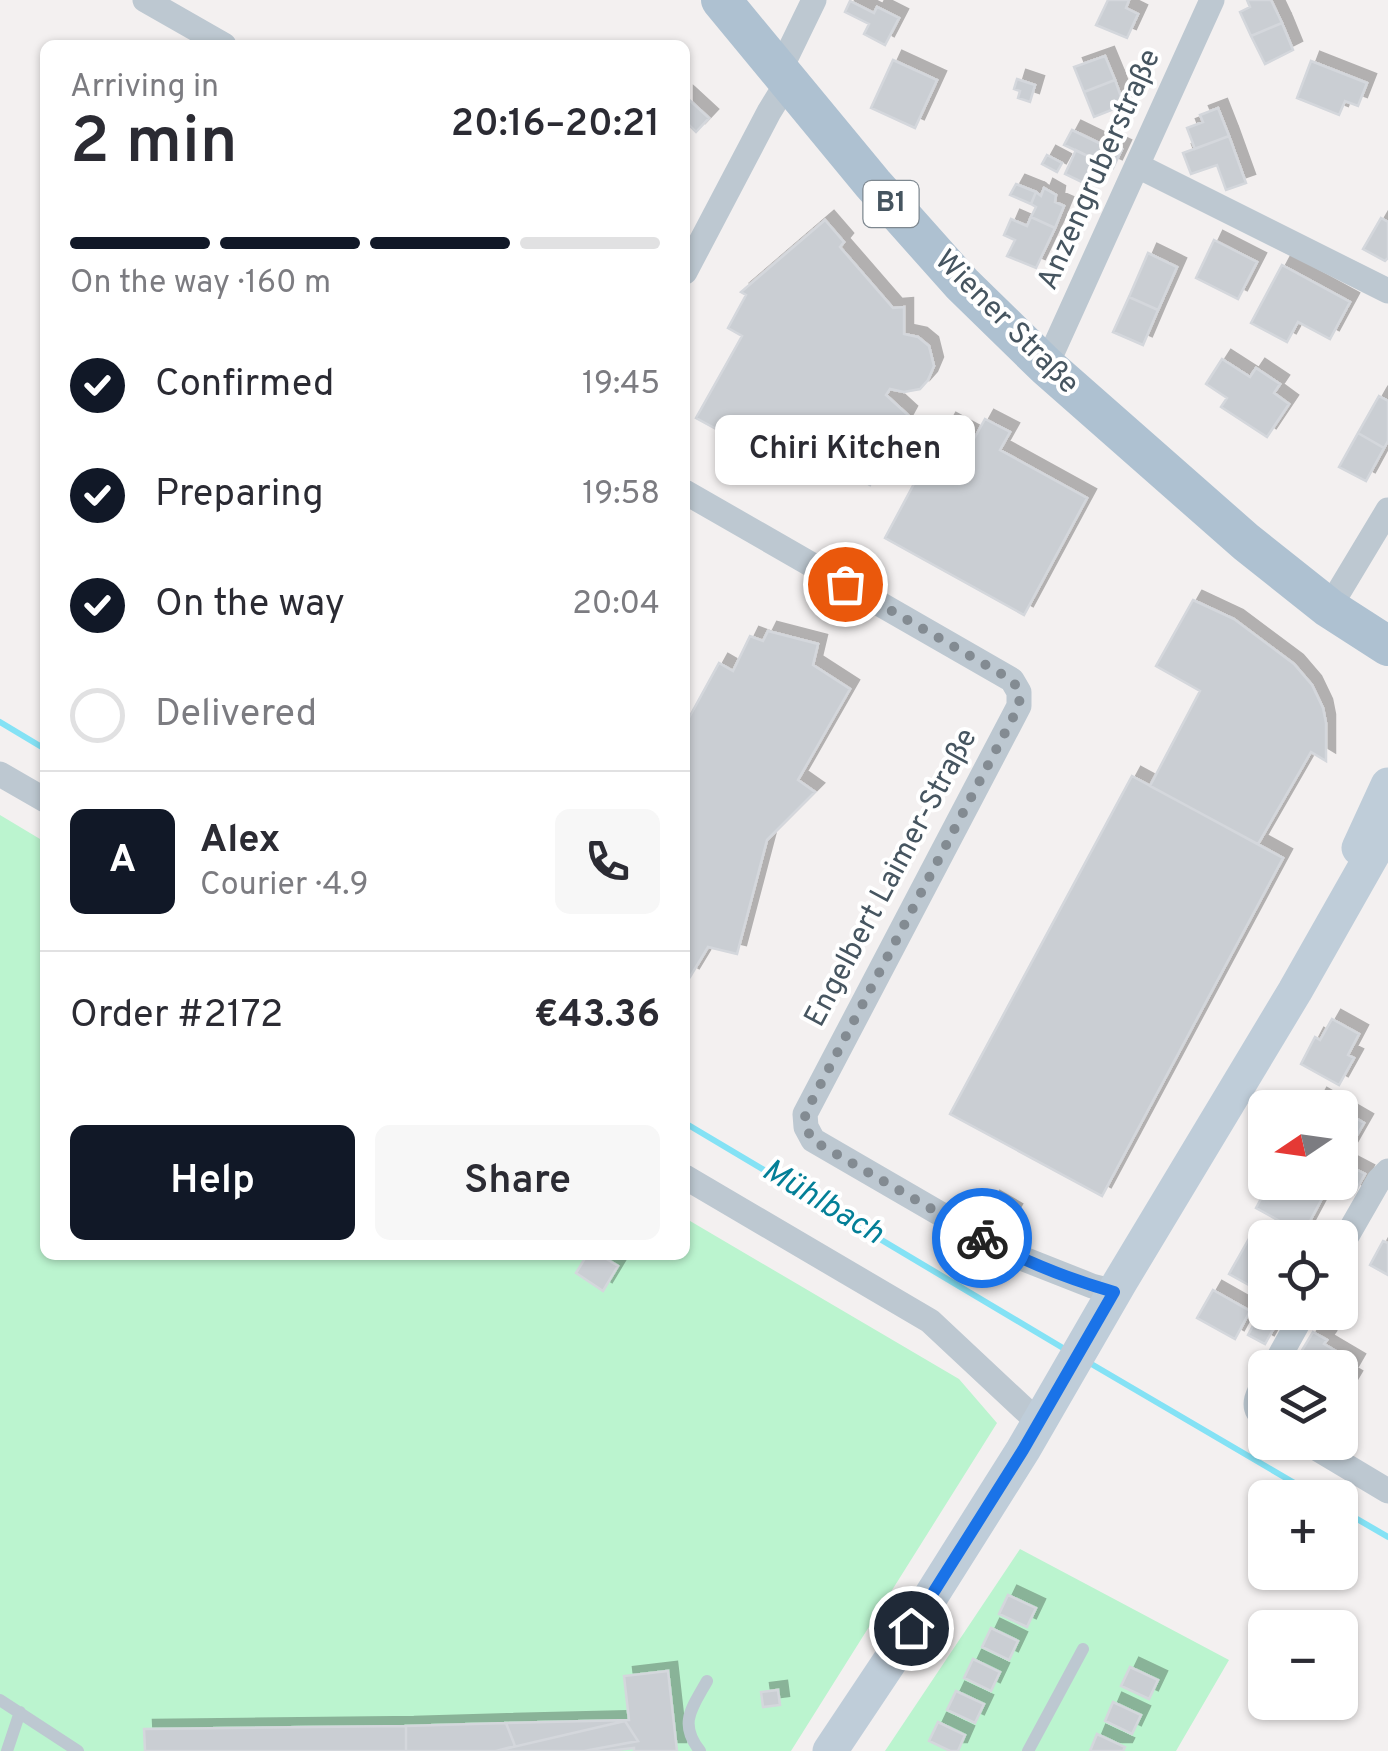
<!DOCTYPE html>
<html lang="en">
<head>
<meta charset="utf-8">
<style>
	body { margin:0; font-family:Overpass,sans-serif; background:#f7f7f7; color:#2b2b33; height:100vh; display:flex; flex-direction:column; font-size:38px; white-space:nowrap }
	* { box-sizing:border-box; margin:0 }
	p { font-size:32px; color:#7c7c81 }
	.icon { flex:none; width:55px; height:55px; fill:none; stroke:currentColor; stroke-width:2; stroke-linecap:round; stroke-linejoin:round }
	.map { position:relative; flex:1; overflow:hidden }
	.sheet { position:absolute; left:40px; top:40px; width:650px; height:1220px; display:flex; flex-direction:column; background:#fff; border-radius:15px; box-shadow:0 2px 8px #0004 }
	.sheet>* { flex:none }
	.needle { width:65px; rotate:257deg }
	.buttons { position:absolute; left:1248px; top:1090px; display:grid; gap:20px }
	.buttons a { display:grid; place-items:center; width:110px; height:110px; border-radius:15px; background:#fff; box-shadow:0 2px 8px #0004; font-size:50px }
	.pin { position:absolute; display:grid; place-items:center; width:85px; height:85px; color:#fff; margin:-42px; border:5px solid #fff; border-radius:50%; box-shadow:0 2px 10px #0007 }
	.courier { position:absolute; display:grid; place-items:center; width:100px; height:100px; margin:-50px; border:8px solid #1a73e8; border-radius:50%; background:#fff; color:#222; box-shadow:0 2px 12px #0007 }
	.bubble { position:absolute; height:70px; border-radius:15px; background:#fff; box-shadow:0 2px 8px #0004; font-size:32px; font-weight:600; line-height:70px; text-align:center }
	.overview em { font-style:normal; font-weight:600 }
	.overview div { display:flex; flex-direction:column-reverse }
	.overview { display:flex; align-items:center; justify-content:space-between; height:170px; padding:0 30px }
	h1 { font-size:65px; font-weight:600; line-height:75px }
	.bar { display:grid; grid-template-columns:repeat(4,1fr); gap:15px 10px; align-content:center; height:120px; padding:0 30px }
	.bar i { height:12px; border-radius:8px; background:#e1e1e2 }
	.bar .active { background:#111827 }
	.bar p { grid-column:span 4 }
	.line { display:flex; align-items:center; gap:25px; padding:0 30px; border-top:2px solid #e1e1e2 }
	.line div { flex:1 }
	.round { display:grid; place-items:center; flex:none; width:105px; height:105px; border-radius:15px; background:#f7f7f7 }
	ol { padding:0 30px; list-style:none }
	li { display:flex; align-items:center; gap:30px; height:110px }
	li p { margin-inline-start:auto }
	li .icon { padding:10px; border-radius:50%; background:#111827; color:#fff; stroke-width:4 }
	li:last-child { color:#7c7c81 }
	li i { width:55px; height:55px; border:5px solid #e1e1e2; border-radius:50% }
	.button { display:flex; gap:20px; margin-top:auto; padding:20px 30px }
	.button a { flex:1; height:115px; border-radius:15px; background:#111827; color:#fff; font-size:40px; font-weight:600; line-height:115px; text-align:center }
	.button a+a { background:#f7f7f7; color:#2b2b33 }
	.map>svg:first-child { display:block }
</style>
</head>
<body>
<div class="map">
<svg width="1388" height="1751" viewBox="0 0 1388 1751">
	<defs>
		<filter id="shadow"><feDropShadow dx="9" dy="-9" stdDeviation="0" flood-color="#0004"/></filter>
	</defs>
	<rect width="100%" height="100%" fill="#f3f0f0"/>
	<path fill="#bbf4cf" d="M 0,815 L 45,842 L 45,1255 L 685,1255 L 685,1218 L 959,1379 L 997,1423 L 791,1751 L 0,1751 Z
		M 1020,1549 L 1229,1660 L 1176,1751 L 885,1751 Z"/>
	<g fill="none" stroke-linecap="round" stroke-linejoin="round">
		<path stroke="#84e2f5" stroke-width="6" d="M 0,722 L 45,749
			M 685,1123 L 1068,1351
			M 1088,1362 L 1320,1498
			M 1340,1509 L 1388,1537"/>
	</g>
	<path fill="#caced3" stroke="#d4d7dc" stroke-width="2.5" filter="url(#shadow)" d="M 1108,0 L 1129,0 L 1126,8 L 1138,14 L 1127,38 L 1096,25 Z
		M 1247,0 L 1271,0 L 1282,23 L 1251,36 L 1240,12 L 1250,7 Z
		M 850,1 L 874,13 L 877,7 L 899,18 L 885,45 L 864,34 L 869,24 L 845,12 Z
		M 1282,23 L 1293,50 L 1265,64 L 1251,36 Z
		M 1105,56 L 1115,80 L 1084,92 L 1074,67 Z
		M 893,60 L 937,80 L 915,128 L 871,108 Z
		M 1311,61 L 1367,83 L 1358,106 L 1345,101 L 1339,115 L 1297,98 Z
		M 1017,79 L 1035,85 L 1030,102 L 1018,98 L 1020,91 L 1014,89 Z
		M 1115,80 L 1124,105 L 1094,117 L 1084,92 Z
		M 685,96 L 709,118 L 696,132 L 685,121 Z
		M 1218,108 L 1229,136 L 1195,149 L 1187,128 L 1203,122 L 1200,115 Z
		M 1072,130 L 1101,144 L 1103,140 L 1122,149 L 1113,168 L 1064,145 Z
		M 1229,136 L 1246,183 L 1226,190 L 1217,165 L 1191,174 L 1183,153 Z
		M 1076,150 L 1096,160 L 1084,183 L 1065,174 Z
		M 1047,155 L 1062,163 L 1057,172 L 1042,164 Z
		M 1016,184 L 1036,192 L 1031,204 L 1010,195 Z
		M 1044,188 L 1056,195 L 1055,202 L 1064,206 L 1055,228 L 1031,217 L 1036,207 L 1031,204 L 1036,192 L 1041,196 Z
		M 1031,217 L 1055,228 L 1036,268 L 1007,256 L 1015,240 L 1004,235 L 1011,219 L 1027,226 Z
		M 1381,218 L 1388,222 L 1388,258 L 1385,261 L 1363,249 Z
		M 825,220 L 844,242 L 840,247 L 893,308 L 904,307 L 904,334 L 918,337 L 929,346 L 934,366 L 928,380 L 920,389 L 904,392 L 890,389 L 886,395 L 908,415 L 870,485 L 774,431 L 762,454 L 696,418 L 742,336 L 728,328 L 746,295 L 741,292 Z
		M 1214,240 L 1257,262 L 1238,299 L 1196,278 Z
		M 1148,253 L 1177,267 L 1158,310 L 1129,297 Z
		M 1282,265 L 1350,302 L 1330,339 L 1298,322 L 1287,342 L 1251,323 Z
		M 1129,297 L 1158,310 L 1143,345 L 1113,332 Z
		M 1222,359 L 1250,377 L 1256,368 L 1280,384 L 1274,393 L 1289,404 L 1267,437 L 1221,407 L 1227,398 L 1206,384 Z
		M 1379,396 L 1388,401 L 1388,441 L 1384,448 L 1358,433 Z
		M 985,419 L 1010,432 L 1000,450 L 1087,498 L 1024,615 L 885,538 L 947,422 L 975,437 Z
		M 1358,433 L 1384,448 L 1366,481 L 1339,467 Z
		M 1193,600 L 1234,619 L 1294,664 L 1312,685 L 1323,708 L 1326,723 L 1326,761 L 1311,752 L 1258,844 L 1150,786 L 1200,691 L 1156,666 Z
		M 768,631 L 818,644 L 813,665 L 850,689 L 798,780 L 815,792 L 767,840 L 737,954 L 708,947 L 690,977 L 685,974 L 685,725 L 719,663 L 733,671 L 750,636 L 763,641 Z
		M 1132,776 L 1283,858 L 1102,1196 L 950,1114 Z
		M 1332,1019 L 1359,1034 L 1348,1055 L 1354,1058 L 1339,1085 L 1301,1064 L 1315,1037 L 1320,1040 Z
		M 1318,1097 L 1337,1108 L 1312,1108 Z
		M 1340,1109 L 1364,1123 L 1340,1165 Z
		M 1346,1164 L 1365,1174 L 1354,1194 L 1335,1183 L 1340,1182 L 1340,1174 Z
		M 1270,1182 L 1311,1182 L 1326,1191 L 1303,1234 L 1256,1208 Z
		M 991,1200 L 1013,1213 L 1000,1235 L 978,1222 Z
		M 1250,1237 L 1265,1245 L 1265,1294 L 1229,1274 Z
		M 1383,1241 L 1388,1243 L 1388,1275 L 1370,1265 Z
		M 587,1255 L 600,1255 L 618,1266 L 603,1291 L 576,1273 Z
		M 1213,1290 L 1250,1311 L 1235,1339 L 1197,1318 Z
		M 1257,1318 L 1274,1328 L 1265,1344 L 1248,1335 Z
		M 1313,1332 L 1327,1340 L 1324,1344 L 1356,1363 L 1348,1377 L 1353,1380 L 1340,1402 L 1340,1368 L 1309,1368 L 1311,1364 L 1298,1357 Z
		M 1008,1595 L 1036,1608 L 1027,1627 L 999,1614 Z
		M 991,1628 L 1018,1641 L 1009,1660 L 982,1647 Z
		M 973,1659 L 1000,1672 L 991,1691 L 964,1678 Z
		M 1130,1667 L 1158,1680 L 1149,1699 L 1121,1686 Z
		M 668,1671 L 677,1751 L 634,1751 L 634,1748 L 608,1751 L 496,1751 L 515,1746 L 506,1723 L 629,1720 L 624,1676 Z
		M 778,1690 L 780,1705 L 763,1707 L 761,1692 Z
		M 956,1691 L 984,1704 L 975,1723 L 947,1710 Z
		M 1113,1702 L 1141,1715 L 1132,1734 L 1105,1721 Z
		M 625,1721 L 638,1741 L 584,1751 L 496,1751 Z
		M 938,1722 L 965,1735 L 958,1751 L 950,1751 L 929,1741 Z
		M 506,1723 L 515,1746 L 496,1751 L 406,1751 L 406,1726 Z
		M 406,1726 L 406,1751 L 145,1751 L 144,1729 Z
		M 1097,1734 L 1125,1747 L 1123,1751 L 1090,1751 Z"/>
	<g fill="none" stroke-linecap="round" stroke-linejoin="round">
		<path stroke="#bdc8d1" stroke-width="12" d="M 0,1700 L 78,1751
			M 7,1751 L 20,1712
			M 700,1751 C 678,1723 692,1708 707,1681
			M 1028,1751 L 1083,1649"/>
		<path stroke="#bdc8d1" stroke-width="25" d="M 145,0 L 224,45
			M 780,70 L 814,0
			M 1138,166 L 1388,291
			M 685,272 L 769,112 L 788,81
			M 1046,366 L 1212,0
			M 685,492 L 1012,680 L 1019,692 L 1019,706 L 805,1114 L 806,1127 L 813,1140 L 1006,1252 L 1092,1286 L 1115,1292
			M 1329,608 L 1388,510
			M 0,774 L 45,800
			M 685,1177 L 930,1321 L 1039,1423
			M 1340,1248 L 1379,1180 L 1388,1171
			M 1273,1368 L 1304,1312
			M 1265,1381 C 1258,1394 1249,1408 1265,1418
			M 1306,1442 L 1388,1491"/>
		<path stroke="#bfcdd9" stroke-width="35" d="M 1359,848 L 1388,785
			M 830,1751 L 892,1658 L 1023,1450 L 1120,1282 L 1295,991 L 1388,827"/>
		<path stroke="#aec1d1" stroke-width="40" d="M 721,0 L 873,184 L 962,284 L 1046,366 L 1246,542 L 1329,608 L 1388,646"/>
	</g>
	<g fill="none" stroke-linecap="round" stroke-linejoin="round">
		<path stroke="#838b92" stroke-width="10" stroke-dasharray="0 18" d="M 845,584 L 1012,680 L 1020,692 L 1019,706 L 805,1114 L 806,1127 L 812,1140 L 982,1238"/>
		<path stroke="#1a73e8" stroke-width="12" d="M 911,1628 L 1023,1450 L 1114,1292 C 1069,1279 1023,1261 982,1238"/>
	</g>
	<g text-anchor="middle" dominant-baseline="central" stroke-width="8" stroke-linejoin="round" paint-order="stroke">
		<rect fill="#fff" stroke="#7e8890" stroke-width="2.5" x="863.5" y="181" width="55" height="46" rx="8"/>
		<g font-size="28" font-weight="bold" fill="#465560">
			<text x="891" y="204">B1</text>
		</g>
		<g font-size="30" fill="#465560" stroke="#fff">
			<text transform="translate(1100 170) rotate(-66)">Anzengruberstraße</text>
			<text transform="translate(1006 323) rotate(45)">Wiener Straße</text>
			<text transform="translate(892 878) rotate(-62)">Engelbert Laimer-Straße</text>
		</g>
		<g font-size="32" font-style="italic" fill="#037f97" stroke="#fff">
			<text transform="translate(822 1203) rotate(31)">Mühlbach</text>
		</g>
	</g>
</svg>
<div class="buttons">
<a><svg class="needle" viewBox="-14 -14 28 28"><path d="M0-13l5 13h-10z" fill="#e53935"/><path d="M0 13l5-13h-10z" fill="#7c7c81"/></svg></a>
<a><svg class="icon" aria-label="locate" viewBox="0 0 24 24"><circle cx="12" cy="12" r="6"/><path d="M12 2v4M12 18v4M2 12h4M18 12h4"/></svg></a>
<a><svg class="icon" aria-label="layers" viewBox="0 0 24 24"><path d="M12 4l9 5-9 5-9-5zM3 14l9 5 9-5"/></svg></a>
<a>+</a>
<a>−</a>
</div>
<div class="pin" style="left:845px;top:584px;background:#ea580c"><svg class="icon" aria-label="bag" viewBox="0 0 24 24"><path d="M5 8h14l-1 12H6zM9 8a3 3 0 0 1 6 0"/></svg></div>
<div class="pin" style="left:911px;top:1628px;background:#1f2937"><svg class="icon" aria-label="home" viewBox="0 0 24 24"><path d="M3 11l9-7 9 7M6 9v11h12V9"/></svg></div>
<div class="courier" style="left:982px;top:1238px"><svg class="icon" aria-label="bike" viewBox="0 0 24 24"><circle cx="6" cy="16" r="4"/><circle cx="18" cy="16" r="4"/><path d="M6 16l4-8h5l3 8M10 8l3 8H6M13 5h3"/></svg></div>
<div class="bubble" style="left:715px;top:415px;width:260px">Chiri Kitchen</div>
<section class="sheet">
<div class="overview"><div><h1>2 min</h1><p>Arriving in</p></div><em>20:16–20:21</em></div>
<div class="bar"><i class="active"></i><i class="active"></i><i class="active"></i><i></i><p>On the way · 160 m</p></div>
<ol>
<li><svg class="icon" aria-label="check" viewBox="0 0 24 24"><path d="M5 12l5 5 9-10"/></svg>Confirmed<p>19:45</p></li>
<li><svg class="icon" aria-label="check" viewBox="0 0 24 24"><path d="M5 12l5 5 9-10"/></svg>Preparing<p>19:58</p></li>
<li><svg class="icon" aria-label="check" viewBox="0 0 24 24"><path d="M5 12l5 5 9-10"/></svg>On the way<p>20:04</p></li>
<li><i></i>Delivered</li>
</ol>
<div class="line" style="height:180px"><b class="round" style="background:#111827;color:#fff">A</b><div><b>Alex</b><p>Courier · 4.9</p></div><a class="round"><svg class="icon" aria-label="phone" viewBox="0 0 24 24"><path d="M5 4h4l2 5-3 2q2 4 5 5l2-3 5 2v4C11 20 4 13 5 4z"/></svg></a></div>
<div class="line" style="height:130px"><div>Order #2172</div><b>€43.36</b></div>
<div class="button"><a>Help</a><a>Share</a></div>
</section>
</div>
</body>
</html>
